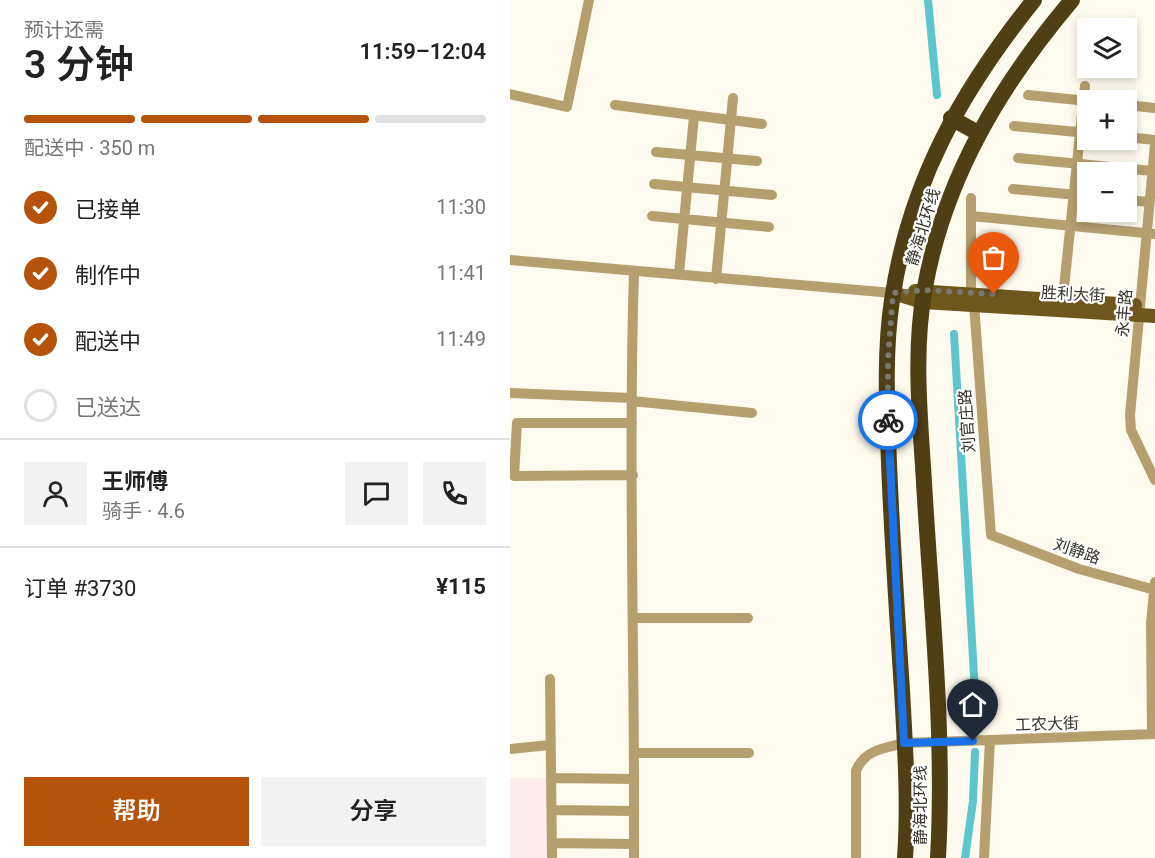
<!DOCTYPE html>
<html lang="zh">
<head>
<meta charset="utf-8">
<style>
	body { margin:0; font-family:Roboto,"Noto Sans SC",sans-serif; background:#f2f2f2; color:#222; height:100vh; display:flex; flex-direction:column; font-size:22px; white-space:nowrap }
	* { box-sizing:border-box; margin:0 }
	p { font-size:20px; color:#767676 }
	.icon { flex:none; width:33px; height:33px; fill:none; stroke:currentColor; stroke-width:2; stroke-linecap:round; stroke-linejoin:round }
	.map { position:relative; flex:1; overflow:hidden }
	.details { display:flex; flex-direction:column; background:#fff; width:510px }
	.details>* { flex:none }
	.tools { position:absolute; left:567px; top:18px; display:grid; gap:12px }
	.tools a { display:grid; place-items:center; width:60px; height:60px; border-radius:0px; background:#fff; box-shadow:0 3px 9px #0003; font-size:30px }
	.pin { position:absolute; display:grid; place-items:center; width:51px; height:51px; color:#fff; margin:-62px -26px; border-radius:50% 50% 50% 0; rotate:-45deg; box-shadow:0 0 6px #0007 }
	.pin .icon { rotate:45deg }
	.courier { position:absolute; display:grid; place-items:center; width:60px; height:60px; margin:-30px; border:4px solid #1a73e8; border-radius:50%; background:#fff; color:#222; box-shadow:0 2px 8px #0007 }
	.summary em { font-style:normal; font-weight:600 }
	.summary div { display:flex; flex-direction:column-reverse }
	.summary { display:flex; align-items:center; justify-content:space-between; height:102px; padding:0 24px }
	h1 { font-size:39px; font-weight:600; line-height:45px }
	.bar { display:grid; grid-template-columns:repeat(4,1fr); gap:9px 6px; align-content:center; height:72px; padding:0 24px }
	.bar i { height:8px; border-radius:4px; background:#e0e0e0 }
	.bar .current { background:#b45309 }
	.bar p { grid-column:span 4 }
	.line { display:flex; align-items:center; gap:15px; padding:0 24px; border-top:2px solid #e0e0e0 }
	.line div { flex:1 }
	.round { display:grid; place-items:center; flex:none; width:63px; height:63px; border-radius:0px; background:#f2f2f2 }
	ol { padding:0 24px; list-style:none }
	li { display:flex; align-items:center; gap:18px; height:66px }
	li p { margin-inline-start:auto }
	li .icon { padding:6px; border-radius:50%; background:#b45309; color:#fff; stroke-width:4 }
	li:last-child { color:#767676 }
	li i { width:33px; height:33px; border:3px solid #e0e0e0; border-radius:50% }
	.primary-button { display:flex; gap:12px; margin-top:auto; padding:12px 24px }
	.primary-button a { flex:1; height:69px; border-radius:0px; background:#b45309; color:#fff; font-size:24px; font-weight:600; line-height:69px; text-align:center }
	.primary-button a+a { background:#f2f2f2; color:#222 }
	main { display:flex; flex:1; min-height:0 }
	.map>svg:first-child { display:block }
</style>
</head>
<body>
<main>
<section class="details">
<div class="summary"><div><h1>3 分钟</h1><p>预计还需</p></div><em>11:59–12:04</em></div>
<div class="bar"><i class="current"></i><i class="current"></i><i class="current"></i><i></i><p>配送中 · 350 m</p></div>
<ol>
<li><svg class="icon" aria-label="check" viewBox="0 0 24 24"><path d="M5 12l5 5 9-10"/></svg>已接单<p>11:30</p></li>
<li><svg class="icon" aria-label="check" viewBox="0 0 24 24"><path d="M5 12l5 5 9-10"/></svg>制作中<p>11:41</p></li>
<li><svg class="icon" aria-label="check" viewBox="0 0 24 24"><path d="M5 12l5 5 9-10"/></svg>配送中<p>11:49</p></li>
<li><i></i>已送达</li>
</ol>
<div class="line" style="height:108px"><a class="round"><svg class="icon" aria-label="person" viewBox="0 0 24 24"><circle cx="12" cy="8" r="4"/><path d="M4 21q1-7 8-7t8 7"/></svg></a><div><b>王师傅</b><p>骑手 · 4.6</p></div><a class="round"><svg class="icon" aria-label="chat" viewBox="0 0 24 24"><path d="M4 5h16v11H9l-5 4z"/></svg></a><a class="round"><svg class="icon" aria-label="phone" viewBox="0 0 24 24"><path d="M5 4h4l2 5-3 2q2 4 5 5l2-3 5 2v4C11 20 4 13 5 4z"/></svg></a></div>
<div class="line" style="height:78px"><div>订单 #3730</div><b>¥115</b></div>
<div class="primary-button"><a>帮助</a><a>分享</a></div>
</section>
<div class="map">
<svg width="645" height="858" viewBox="0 0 645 858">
	<rect width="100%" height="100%" fill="#fefaee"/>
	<path fill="#fcebed" d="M 0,778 L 40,778 L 38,858 L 0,858 Z"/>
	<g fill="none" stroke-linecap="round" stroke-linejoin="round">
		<path stroke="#5cc6cc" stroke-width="8" d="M 418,0 L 427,95
			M 444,334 L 467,726
			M 455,858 L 463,801 L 465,752"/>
		<path stroke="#b69f6e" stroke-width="10" d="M 0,94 L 57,107 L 79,0
			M 518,95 L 578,101
			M 105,105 L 252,124
			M 616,105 L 645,108
			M 504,126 L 578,133
			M 616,137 L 645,140
			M 645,144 L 620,415 L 621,430 L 645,480
			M 146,152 L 247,161
			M 508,158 L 642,171
			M 144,184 L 262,195
			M 503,189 L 578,196
			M 461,198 L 461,293
			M 616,200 L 639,202
			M 142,216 L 259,227
			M 461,216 L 645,234
			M 0,260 L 383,293
			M 169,274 L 184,116
			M 206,279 L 223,98
			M 464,304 L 481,535 L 569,569 L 645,590
			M 552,307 L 575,86
			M 0,393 L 122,398
			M 122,401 L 242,413
			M 122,423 L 7,423 L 4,476 L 123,475
			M 125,618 L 238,618
			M 40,679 L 42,858
			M 642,734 L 641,623 L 645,582
			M 0,749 L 40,745
			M 125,753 L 239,753
			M 43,778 L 124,779
			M 42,810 L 124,811
			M 42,843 L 124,844
			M 124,858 C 125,662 118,466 124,271
			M 346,858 L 346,771 C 354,750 374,748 395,743 L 645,734
			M 474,858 L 480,740"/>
		<path stroke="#6e561c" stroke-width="14" d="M 405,291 L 625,305
			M 383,293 L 413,302 L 645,316"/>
		<path stroke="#503e14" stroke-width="16" d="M 441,118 L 468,133
			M 395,858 C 399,802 395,746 392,690 C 387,614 382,539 379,463 C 377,409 374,353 382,300 C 399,183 451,91 524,0
			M 428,858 C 435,733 421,606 414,482 C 410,418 403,350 415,287 C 435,177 491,84 562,0"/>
	</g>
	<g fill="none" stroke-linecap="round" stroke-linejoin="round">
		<path stroke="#7b786f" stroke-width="6" stroke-dasharray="0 10.8" d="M 378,420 L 378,360 L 383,293 L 414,290 L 484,294"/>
		<path stroke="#1a73e8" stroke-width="8" d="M 378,420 L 394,743 L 463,741"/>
	</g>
	<g text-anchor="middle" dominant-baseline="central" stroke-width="4.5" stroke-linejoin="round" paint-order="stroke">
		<g font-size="16" fill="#35322a" stroke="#fff">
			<text transform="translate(413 227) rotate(-73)">静海北环线</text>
			<text transform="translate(563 294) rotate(3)">胜利大街</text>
			<text transform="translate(614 313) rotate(-85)">永丰路</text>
			<text transform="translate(457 421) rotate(-94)">刘官庄路</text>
			<text transform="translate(567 551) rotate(19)">刘静路</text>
			<text transform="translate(537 724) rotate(-2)">工农大街</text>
			<text transform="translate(410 805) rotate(-90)">静海北环线</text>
		</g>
	</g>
</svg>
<div class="tools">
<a><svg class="icon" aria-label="layers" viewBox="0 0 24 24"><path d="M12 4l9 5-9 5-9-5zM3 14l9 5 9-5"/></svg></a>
<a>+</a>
<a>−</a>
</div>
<div class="pin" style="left:484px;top:294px;background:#ea580c"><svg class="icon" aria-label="bag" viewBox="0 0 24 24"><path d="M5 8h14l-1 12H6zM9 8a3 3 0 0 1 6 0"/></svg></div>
<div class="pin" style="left:463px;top:741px;background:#1f2937"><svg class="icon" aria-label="home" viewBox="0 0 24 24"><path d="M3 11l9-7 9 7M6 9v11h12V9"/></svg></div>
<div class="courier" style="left:378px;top:420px"><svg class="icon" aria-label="bike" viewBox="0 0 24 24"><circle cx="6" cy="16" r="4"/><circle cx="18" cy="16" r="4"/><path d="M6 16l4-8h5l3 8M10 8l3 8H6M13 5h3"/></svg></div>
</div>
</main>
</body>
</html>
